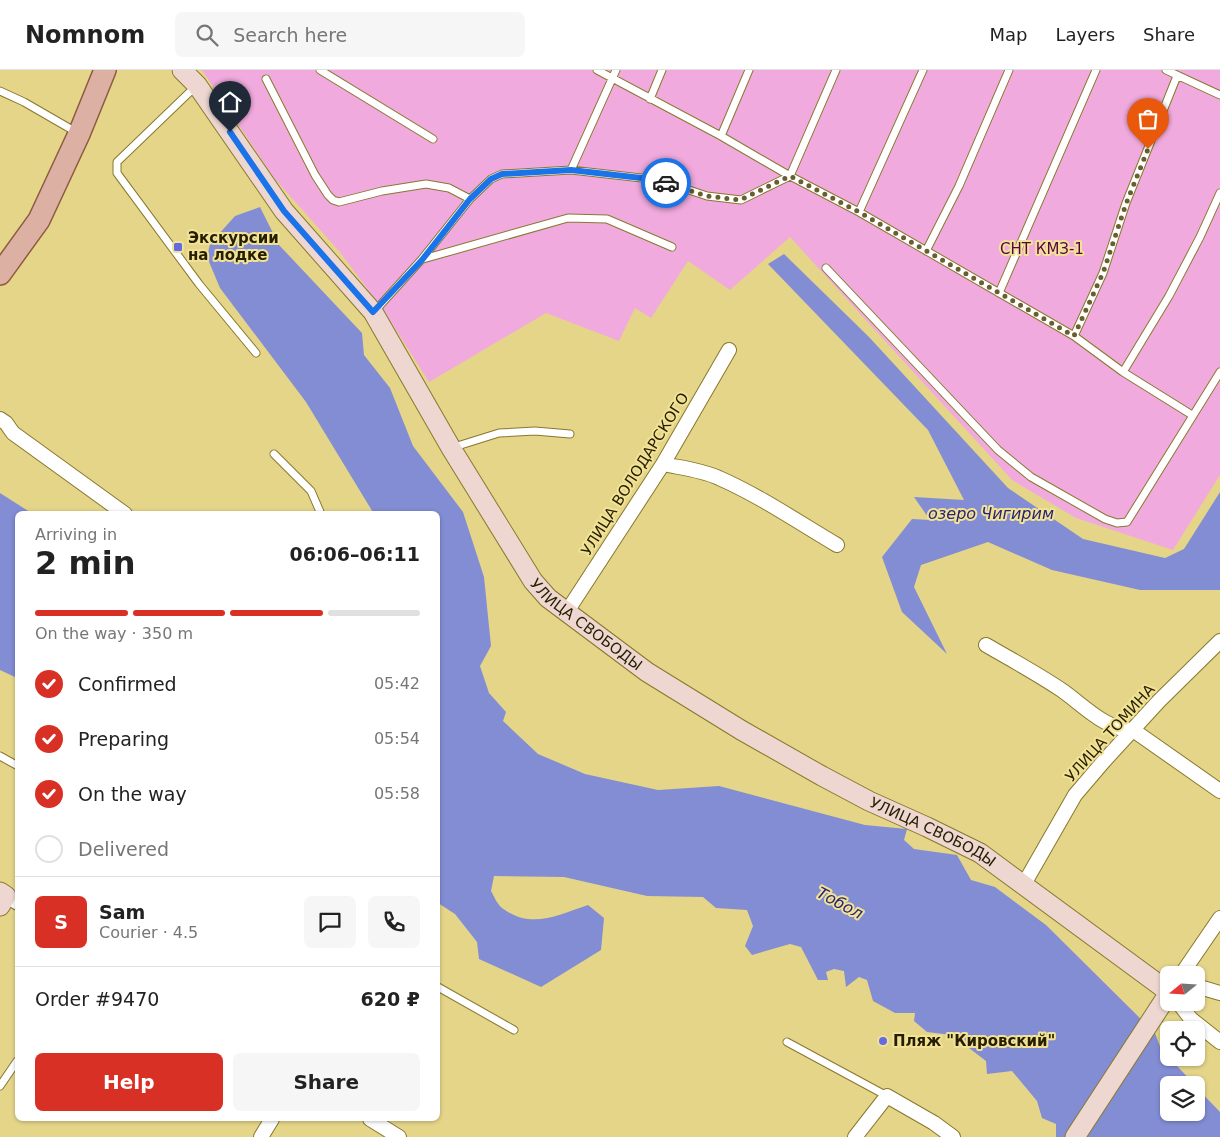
<!DOCTYPE html>
<html lang="en">
<head>
<meta charset="utf-8">
<style>
	body { margin:0; font-family:"DejaVu Sans",sans-serif; background:#f6f6f6; color:#222; height:100vh; display:flex; flex-direction:column; font-size:19px; white-space:nowrap }
	* { box-sizing:border-box; margin:0 }
	p { font-size:16px; color:#767676 }
	.icon { flex:none; width:28px; height:28px; fill:none; stroke:currentColor; stroke-width:2; stroke-linecap:round; stroke-linejoin:round }
	.map { position:relative; flex:1; overflow:hidden }
	.side { position:absolute; left:15px; top:441px; width:425px; height:610px; display:flex; flex-direction:column; background:#fff; border-radius:8px; box-shadow:0 1px 4px #0004 }
	.side>* { flex:none }
	.needle { width:32px; rotate:252deg }
	.fabs { position:absolute; left:1160px; top:896px; display:grid; gap:10px }
	.fabs a { display:grid; place-items:center; width:45px; height:45px; border-radius:8px; background:#fff; box-shadow:0 1px 4px #0004; font-size:25px }
	.pin { position:absolute; display:grid; place-items:center; width:42px; height:42px; color:#fff; margin:-51px -21px; border-radius:50% 50% 50% 0; rotate:-45deg; box-shadow:0 0 5px #0007 }
	.pin .icon { rotate:45deg }
	.courier { position:absolute; display:grid; place-items:center; width:50px; height:50px; margin:-25px; border:4px solid #1a73e8; border-radius:50%; background:#fff; color:#222; box-shadow:0 1px 6px #0007 }
	.head em { font-style:normal; font-weight:700 }
	.head div { display:flex; flex-direction:column-reverse }
	.head { display:flex; align-items:center; justify-content:space-between; height:85px; padding:0 20px }
	h1 { font-size:32px; font-weight:700; line-height:38px }
	.bar { display:grid; grid-template-columns:repeat(4,1fr); gap:8px 5px; align-content:center; height:60px; padding:0 20px }
	.bar i { height:6px; border-radius:4px; background:#e0e0e0 }
	.bar .current { background:#d93025 }
	.bar p { grid-column:span 4 }
	.line { display:flex; align-items:center; gap:12px; padding:0 20px; border-top:1px solid #e0e0e0 }
	.line div { flex:1 }
	.round { display:grid; place-items:center; flex:none; width:52px; height:52px; border-radius:8px; background:#f6f6f6 }
	ol { padding:0 20px; list-style:none }
	li { display:flex; align-items:center; gap:15px; height:55px }
	li p { margin-inline-start:auto }
	li .icon { padding:5px; border-radius:50%; background:#d93025; color:#fff; stroke-width:4 }
	li:last-child { color:#767676 }
	li i { width:28px; height:28px; border:2px solid #e0e0e0; border-radius:50% }
	.action { display:flex; gap:10px; margin-top:auto; padding:10px 20px }
	.action a { flex:1; height:58px; border-radius:8px; background:#d93025; color:#fff; font-size:20px; font-weight:700; line-height:58px; text-align:center }
	.action a+a { background:#f6f6f6; color:#222 }
	header { display:flex; align-items:center; gap:30px; box-sizing:border-box; height:70px; padding:0 25px; background:#fff; border-bottom:1px solid #e0e0e0 }
	header strong { font-size:24px }
	nav { display:flex; gap:28px; margin-inline-start:auto; font-size:18px }
	.search { width:350px; height:45px; background:#f6f6f6; display:flex; align-items:center; gap:12px; box-sizing:border-box; padding:0 18px; border-radius:8px; color:#767676; font-size:19px }
	.map>svg:first-child { display:block }
</style>
</head>
<body>
<header>
<strong>Nomnom</strong>
<div class="search"><svg class="icon" aria-label="search" viewBox="0 0 24 24"><circle cx="10" cy="10" r="6"/><path d="M15 15l6 6"/></svg>Search here</div>
<nav><a>Map</a><a>Layers</a><a>Share</a></nav>
</header>
<div class="map">
<svg width="1220" height="1067" viewBox="0 0 1220 1067">
	<rect width="100%" height="100%" fill="#e5d589"/>
	<path fill="#f1aadd" d="M 202,0 L 1220,0 L 1220,405 L 1173,480 L 1076,448 L 1012,410 L 790,167 L 730,220 L 688,191 L 651,248 L 635,238 L 619,271 L 546,243 L 429,312 L 384,241 L 339,181 L 274,108 Z"/>
	<path fill="#838dd4" d="M 260,137 L 279,175 L 362,263 L 364,285 L 390,318 L 413,376 L 463,442 L 484,507 L 491,576 L 480,596 L 489,623 L 506,642 L 503,651 L 538,684 L 585,704 L 658,720 L 719,716 L 865,755 L 907,759 L 904,770 L 914,779 L 957,785 L 971,810 L 995,817 L 1046,855 L 1155,963 L 1161,979 L 1195,1015 L 1169,1015 L 1169,1042 L 1196,1042 L 1196,1017 L 1220,1042 L 1220,1067 L 1056,1067 L 1056,1054 L 1042,1048 L 1037,1031 L 1012,1001 L 987,1004 L 986,991 L 952,965 L 927,962 L 914,951 L 915,943 L 895,943 L 873,931 L 867,910 L 859,907 L 846,917 L 844,901 L 834,899 L 826,902 L 828,910 L 818,910 L 801,877 L 790,874 L 752,885 L 745,876 L 753,856 L 747,840 L 716,838 L 703,827 L 647,826 L 564,807 L 494,806 L 491,821 C 494,826 497,834 502,838 C 531,860 558,845 588,835 L 604,848 L 601,880 L 541,917 L 479,889 L 477,872 L 455,844 L 438,833 L 438,444 L 374,444 L 306,332 L 220,218 L 207,187 L 210,174 L 235,146 Z
		M 784,184 L 869,267 L 1008,418 L 1083,469 L 1165,488 L 1184,479 L 1220,422 L 1220,520 L 1140,520 L 1052,500 L 988,472 L 921,495 L 914,517 L 947,584 L 902,542 L 882,487 L 912,449 L 930,450 L 914,427 L 964,430 L 928,360 L 768,194 Z
		M 0,423 L 33,444 L 18,444 L 17,608 L 0,600 Z"/>
	<g fill="none" stroke-linecap="round" stroke-linejoin="round">
		<defs>
			<path id="lane" d="M 320,0 L 433,69
				M 597,0 L 721,66 L 790,106 L 836,0
				M 1166,0 L 1220,25
				M 266,9 L 315,105 L 328,125 L 333,130 L 339,132 L 382,121 L 426,114 L 449,118 L 470,129
				M 197,15 L 117,92 L 117,103 L 199,214 L 256,283
				M 0,21 L 24,32 L 76,62
				M 650,29 L 662,0
				M 721,66 L 749,0
				M 571,100 L 616,0
				M 859,142 L 923,0
				M 926,181 L 959,116 L 1009,0
				M 423,189 L 568,148 L 607,149 L 672,177
				M 826,198 L 998,380 L 1031,407 L 1105,449 L 1117,453 L 1127,452 L 1220,302
				M 999,223 L 1096,0
				M 374,242 L 422,189 L 470,129 L 491,109 L 502,104 L 571,100 L 659,110 L 707,126 L 741,130 L 790,106 L 859,142 L 1074,266 L 1123,302 L 1192,345
				M 1074,266 L 1103,203 L 1126,133 L 1177,6
				M 1123,302 L 1169,226 L 1200,167 L 1220,123
				M 451,378 L 499,363 L 535,361 L 570,364
				M 274,384 L 311,421 L 321,444
				M 0,686 L 18,696
				M 438,917 L 514,960
				M 787,972 L 887,1026
				M 0,1016 L 17,991"/>
			<path id="street" d="M 0,349 L 6,353 L 13,363 L 125,444
				M 663,394 C 682,398 702,400 719,408 C 760,426 798,452 837,475
				M 566,543 L 663,394 L 729,280
				M 986,575 C 1012,590 1038,604 1063,621 C 1084,636 1106,660 1133,660 L 1220,721
				M 1024,814 L 1075,725 L 1104,691 L 1159,631 L 1220,571
				M 6,826 L 18,833
				M 1181,905 L 1220,848
				M 1196,916 L 1220,923
				M 1178,932 L 1191,949 L 1220,972
				M 370,1049 L 399,1067
				M 261,1067 L 272,1049
				M 855,1067 L 887,1026 L 934,1053 L 953,1067"/>
			<g id="secondary">
				<path id="s1" d="M 182,0 L 197,15 L 284,141 L 373,242 L 451,378 L 533,511 L 548,528 L 647,602 L 741,660 L 822,706 L 869,731 L 927,757 L 980,783 L 1169,922"/>
				<path d="M 0,822 L 6,826 L 0,836"/>
				<path d="M 1075,1067 L 1169,923"/>
			</g>
			<path id="primary" d="M 0,204 L 39,150 L 79,64 L 105,0"/>
		</defs>
		<use href="#lane" stroke="#88782d" stroke-width="9"/>
		<use href="#street" stroke="#88782d" stroke-width="16"/>
		<use href="#secondary" stroke="#88782d" stroke-width="21"/>
		<use href="#primary" stroke="#8d5a42" stroke-width="24"/>
		<use href="#lane" stroke="#fff" stroke-width="7"/>
		<use href="#street" stroke="#fff" stroke-width="14"/>
		<use href="#secondary" stroke="#eed7d1" stroke-width="19"/>
		<use href="#primary" stroke="#dcb0a3" stroke-width="21"/>
	</g>
	<g fill="none" stroke-linecap="round" stroke-linejoin="round">
		<path stroke="#685e30" stroke-width="5" stroke-dasharray="0 9" d="M 666,113 L 707,126 L 740,130 L 790,106 L 859,142 L 1074,266 L 1103,203 L 1126,134 L 1148,79"/>
		<path stroke="#1a73e8" stroke-width="6" d="M 230,62 L 284,141 L 373,242 L 422,190 L 470,129 L 491,109 L 502,104 L 571,100 L 659,110 L 666,113"/>
	</g>
	<g fill="#646ae3" stroke="#f2e296" stroke-width="2">
		<rect x="173" y="172" width="10" height="10" rx="2.5"/>
		<circle cx="883" cy="971" r="5"/>
	</g>
	<g text-anchor="middle" dominant-baseline="central" stroke-width="4" stroke-linejoin="round" paint-order="stroke">
		<g font-size="15" font-weight="bold" fill="#251e00" stroke="#f2e296" text-anchor="start">
			<text x="188" y="168">Экскурсии<tspan x="188" dy="17">на лодке</tspan></text>
			<text x="893" y="971">Пляж "Кировский"</text>
		</g>
		<g font-size="15" fill="#580249" stroke="#f2e296">
			<text x="1042" y="179">СНТ КМЗ-1</text>
		</g>
		<g font-size="15" fill="#251e00" stroke="#f2e296">
			<text transform="translate(635 404) rotate(-58)">УЛИЦА ВОЛОДАРСКОГО</text>
			<text stroke="none"><textPath href="#s1" startOffset="691">УЛИЦА СВОБОДЫ</textPath></text>
			<text transform="translate(1110 663) rotate(-48)">УЛИЦА ТОМИНА</text>
			<text stroke="none"><textPath href="#s1" startOffset="1096">УЛИЦА СВОБОДЫ</textPath></text>
		</g>
		<g font-size="16" font-style="italic" fill="#272477" stroke="#f2e296">
			<text x="991" y="443">озеро Чигирим</text>
			<text transform="translate(840 833) rotate(28)">Тобол</text>
		</g>
	</g>
</svg>
<div class="fabs">
<a><svg class="needle" viewBox="-14 -14 28 28"><path d="M0-13l5 13h-10z" fill="#e53935"/><path d="M0 13l5-13h-10z" fill="#767676"/></svg></a>
<a><svg class="icon" aria-label="locate" viewBox="0 0 24 24"><circle cx="12" cy="12" r="6"/><path d="M12 2v4M12 18v4M2 12h4M18 12h4"/></svg></a>
<a><svg class="icon" aria-label="layers" viewBox="0 0 24 24"><path d="M12 4l9 5-9 5-9-5zM3 14l9 5 9-5"/></svg></a>
</div>
<div class="pin" style="left:1148px;top:79px;background:#ea580c"><svg class="icon" aria-label="bag" viewBox="0 0 24 24"><path d="M5 8h14l-1 12H6zM9 8a3 3 0 0 1 6 0"/></svg></div>
<div class="pin" style="left:230px;top:62px;background:#1f2937"><svg class="icon" aria-label="home" viewBox="0 0 24 24"><path d="M3 11l9-7 9 7M6 9v11h12V9"/></svg></div>
<div class="courier" style="left:666px;top:113px"><svg class="icon" aria-label="car" viewBox="0 0 24 24"><path d="M5 17H2v-5l4-1 3-4h7l3 4 3 1v5h-3M9 17h6M6 11h13"/><circle cx="7" cy="17" r="2"/><circle cx="17" cy="17" r="2"/></svg></div>
<section class="side">
<div class="head"><div><h1>2 min</h1><p>Arriving in</p></div><em>06:06–06:11</em></div>
<div class="bar"><i class="current"></i><i class="current"></i><i class="current"></i><i></i><p>On the way · 350 m</p></div>
<ol>
<li><svg class="icon" aria-label="check" viewBox="0 0 24 24"><path d="M5 12l5 5 9-10"/></svg>Confirmed<p>05:42</p></li>
<li><svg class="icon" aria-label="check" viewBox="0 0 24 24"><path d="M5 12l5 5 9-10"/></svg>Preparing<p>05:54</p></li>
<li><svg class="icon" aria-label="check" viewBox="0 0 24 24"><path d="M5 12l5 5 9-10"/></svg>On the way<p>05:58</p></li>
<li><i></i>Delivered</li>
</ol>
<div class="line" style="height:90px"><b class="round" style="background:#d93025;color:#fff">S</b><div><b>Sam</b><p>Courier · 4.5</p></div><a class="round"><svg class="icon" aria-label="chat" viewBox="0 0 24 24"><path d="M4 5h16v11H9l-5 4z"/></svg></a><a class="round"><svg class="icon" aria-label="phone" viewBox="0 0 24 24"><path d="M5 4h4l2 5-3 2q2 4 5 5l2-3 5 2v4C11 20 4 13 5 4z"/></svg></a></div>
<div class="line" style="height:65px"><div>Order #9470</div><b>620 ₽</b></div>
<div class="action"><a>Help</a><a>Share</a></div>
</section>
</div>
</body>
</html>
